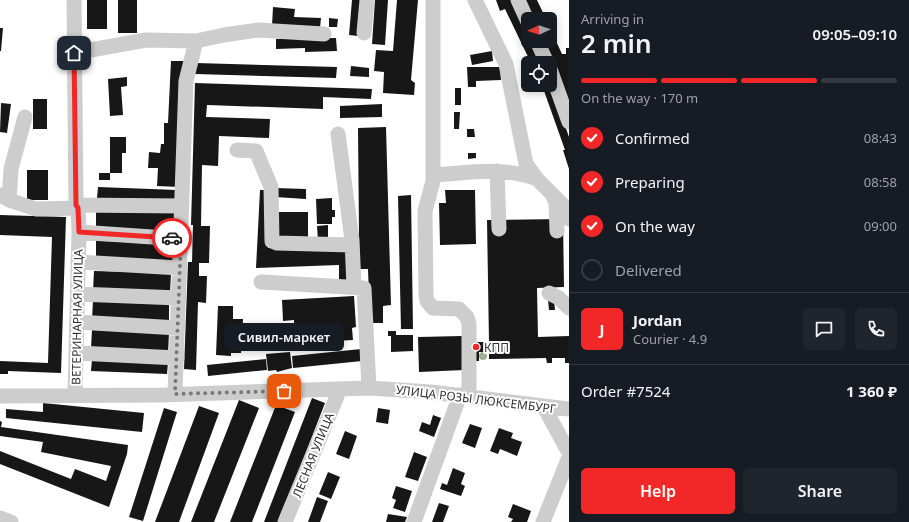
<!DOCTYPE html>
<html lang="en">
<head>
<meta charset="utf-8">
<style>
	body { margin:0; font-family:"Noto Sans",sans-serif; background:#20242c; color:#f1f3f6; height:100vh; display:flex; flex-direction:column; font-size:15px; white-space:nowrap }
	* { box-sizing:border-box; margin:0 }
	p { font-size:13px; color:#9ea1a6 }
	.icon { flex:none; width:22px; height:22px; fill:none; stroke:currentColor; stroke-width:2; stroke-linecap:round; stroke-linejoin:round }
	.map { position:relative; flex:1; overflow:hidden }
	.panel { display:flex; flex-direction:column; background:#171b24; width:340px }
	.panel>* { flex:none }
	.needle { width:26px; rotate:267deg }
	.fabs { position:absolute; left:521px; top:12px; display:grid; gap:8px }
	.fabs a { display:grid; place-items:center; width:36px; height:36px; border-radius:6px; background:#171b24; box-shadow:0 2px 10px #0003; font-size:20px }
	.pin { position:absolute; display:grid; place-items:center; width:34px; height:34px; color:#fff; margin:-17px; border-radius:8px; box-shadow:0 2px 6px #0006 }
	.courier { position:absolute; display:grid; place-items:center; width:40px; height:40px; margin:-20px; border:3px solid #f12827; border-radius:50%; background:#fff; color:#222; box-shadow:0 1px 5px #0007 }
	.bubble { position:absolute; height:28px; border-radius:6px; background:#171b24; box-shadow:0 2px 10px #0003; font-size:13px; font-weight:600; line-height:28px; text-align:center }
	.overview em { font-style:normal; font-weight:600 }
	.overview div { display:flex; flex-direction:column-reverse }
	.overview { display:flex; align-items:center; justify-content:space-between; height:68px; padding:0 12px }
	h1 { font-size:26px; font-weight:600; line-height:30px }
	.bar { display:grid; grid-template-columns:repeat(4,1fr); gap:6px 4px; align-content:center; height:48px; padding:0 12px }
	.bar i { height:5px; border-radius:3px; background:#363941 }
	.bar .on { background:#f12827 }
	.bar p { grid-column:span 4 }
	.line { display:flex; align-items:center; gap:10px; padding:0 12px; border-top:1px solid #363941 }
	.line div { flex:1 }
	.round { display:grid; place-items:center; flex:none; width:42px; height:42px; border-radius:6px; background:#20242c }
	ol { padding:0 12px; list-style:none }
	li { display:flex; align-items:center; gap:12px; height:44px }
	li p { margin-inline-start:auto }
	li .icon { padding:4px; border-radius:50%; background:#f12827; color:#fff; stroke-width:4 }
	li:last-child { color:#9ea1a6 }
	li i { width:22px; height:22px; border:2px solid #363941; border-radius:50% }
	.action { display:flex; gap:8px; margin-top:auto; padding:8px 12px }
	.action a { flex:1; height:46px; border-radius:6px; background:#f12827; color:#fff; font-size:16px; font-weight:600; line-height:46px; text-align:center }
	.action a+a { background:#20242c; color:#f1f3f6 }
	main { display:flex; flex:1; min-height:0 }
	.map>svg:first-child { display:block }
</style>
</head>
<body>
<main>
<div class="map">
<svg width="569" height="522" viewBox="0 0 569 522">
	<rect width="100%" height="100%" fill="#fff"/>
	<path fill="#171717" d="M 87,0 L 107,0 L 107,29 L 87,29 Z
		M 118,0 L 137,0 L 137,33 L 118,33 Z
		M 352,0 L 361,0 L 358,36 L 349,35 Z
		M 375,0 L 388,0 L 385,45 L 372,44 Z
		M 397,0 L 418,0 L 411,80 L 415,83 L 414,95 L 383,93 L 384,72 L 374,71 L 376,50 L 393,51 Z
		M 496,0 L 513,0 L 528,33 L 528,41 L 532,41 L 542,63 L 531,63 L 505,9 L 500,11 Z
		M 524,0 L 537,0 L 546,19 L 533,19 Z
		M 273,7 L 295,9 L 294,17 L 321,18 L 320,28 L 272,26 Z
		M 329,18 L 338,19 L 337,27 L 329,27 Z
		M 0,28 L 3,28 L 1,51 L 0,51 Z
		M 550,28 L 562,54 L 566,54 L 566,48 L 569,48 L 569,103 L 543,41 L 550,41 Z
		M 336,38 L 337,51 L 305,52 L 305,48 L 276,49 L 276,39 Z
		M 492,51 L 493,61 L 472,65 L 470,55 Z
		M 171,61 L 184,61 L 179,187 L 157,186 L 158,168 L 148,168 L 149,152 L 160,153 L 161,144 L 164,144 L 164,123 L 168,123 Z
		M 196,63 L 337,67 L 336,78 L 195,74 Z
		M 351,66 L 369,68 L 369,77 L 350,76 Z
		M 467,67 L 500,67 L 501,80 L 476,81 L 476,87 L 468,87 Z
		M 127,77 L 127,86 L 121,87 L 123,115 L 110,116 L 108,79 Z
		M 195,83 L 372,89 L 371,99 L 323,97 L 323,109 L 207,105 L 206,117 L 270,119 L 269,138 L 219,136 L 218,166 L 202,165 L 201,226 L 210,226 L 209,263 L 199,263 L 199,276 L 207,276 L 206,303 L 198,302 L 196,370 L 184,369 L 188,262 L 192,262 L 193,225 L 191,225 Z
		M 534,85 L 551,85 L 569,137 L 569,169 L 563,150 L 565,150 L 543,88 L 536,90 Z
		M 455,88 L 461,88 L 461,105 L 455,105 Z
		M 33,99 L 47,99 L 47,129 L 33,129 Z
		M 1,103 L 11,104 L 7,133 L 0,132 Z
		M 382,104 L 382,117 L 340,118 L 340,106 Z
		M 454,112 L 460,112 L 459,129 L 454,129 Z
		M 386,127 L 391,305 L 383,306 L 383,323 L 370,323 L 368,269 L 359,269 L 354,234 L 359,234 L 358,128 Z
		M 467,129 L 474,129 L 475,137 L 467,137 Z
		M 110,137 L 126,137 L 126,153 L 122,153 L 122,173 L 110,173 Z
		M 468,153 L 476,153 L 476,158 L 468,159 Z
		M 27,170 L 48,170 L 48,200 L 27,200 Z
		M 99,173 L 110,173 L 110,180 L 99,180 Z
		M 98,187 L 177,190 L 177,202 L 97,198 Z
		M 275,188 L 306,189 L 306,199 L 275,197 Z
		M 260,190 L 269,190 L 268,248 L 349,245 L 352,280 L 339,280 L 339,265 L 256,268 Z
		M 445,190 L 475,190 L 476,244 L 440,245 L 439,203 L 446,203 Z
		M 411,195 L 413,329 L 401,329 L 398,196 Z
		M 332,198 L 332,210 L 335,210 L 335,217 L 332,217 L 332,224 L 317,224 L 316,199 Z
		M 96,210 L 177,213 L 177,233 L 96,230 Z
		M 276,212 L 308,212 L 308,240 L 275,239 Z
		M 0,215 L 66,217 L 61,373 L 8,371 L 8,374 L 0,374 L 0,361 L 48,363 L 52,237 L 0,235 Z
		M 563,219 L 564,287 L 537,288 L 538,337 L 569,336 L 569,363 L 565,363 L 565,358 L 552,358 L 552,363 L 547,363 L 546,358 L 489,359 L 489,352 L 479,352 L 479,361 L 463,361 L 464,370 L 419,372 L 418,337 L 462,336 L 462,342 L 489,342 L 487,220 Z
		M 328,225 L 328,241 L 318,241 L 317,226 Z
		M 96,241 L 177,243 L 176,263 L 96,261 Z
		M 94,271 L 171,273 L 170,293 L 93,291 Z
		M 354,296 L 356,327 L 352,328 L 353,340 L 334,341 L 333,329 L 294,331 L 294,320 L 283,321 L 282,300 Z
		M 93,300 L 169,303 L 169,323 L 92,320 Z
		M 548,300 L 554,300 L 555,310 L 549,310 Z
		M 218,306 L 233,306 L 233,319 L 243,319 L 241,353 L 231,353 L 231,356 L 216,355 Z
		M 92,329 L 169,333 L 168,353 L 91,349 Z
		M 388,331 L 396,331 L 396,335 L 413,335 L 413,351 L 391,352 L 391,336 L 388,336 Z
		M 361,349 L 362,361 L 293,368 L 292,356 Z
		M 290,352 L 292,368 L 277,372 L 276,370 L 268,371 L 266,354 Z
		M 92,359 L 168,362 L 167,374 L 91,371 Z
		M 266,359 L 267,370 L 208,376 L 207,365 Z
		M 312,398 L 325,403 L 279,522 L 264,522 Z
		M 239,400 L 259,408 L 214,522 L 191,522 Z
		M 43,403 L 144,413 L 142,432 L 6,418 L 6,409 L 43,412 Z
		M 276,405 L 295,412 L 252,522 L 230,522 Z
		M 199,406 L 219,413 L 179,522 L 155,522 Z
		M 164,408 L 177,412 L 143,521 L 129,517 Z
		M 378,408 L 390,410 L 388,424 L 376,422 Z
		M 433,415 L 441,418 L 434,437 L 419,431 L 422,422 L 430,425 Z
		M 0,421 L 2,422 L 1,427 L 128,445 L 127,454 L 109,507 L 0,464 L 0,451 L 71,479 L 75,469 L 106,481 L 111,466 L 41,452 L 43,442 L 0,436 Z
		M 470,424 L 482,428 L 475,448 L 462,443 Z
		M 499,428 L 513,433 L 511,438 L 522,442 L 517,456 L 500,449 L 498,454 L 490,451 Z
		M 345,431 L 357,436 L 349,459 L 336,454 Z
		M 414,452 L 427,457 L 418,481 L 405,477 Z
		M 453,468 L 465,473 L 461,484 L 465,486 L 461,496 L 440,489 L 442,483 L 447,485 Z
		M 328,472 L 340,477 L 331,499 L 319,494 Z
		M 396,486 L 412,491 L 405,512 L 393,508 L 396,500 L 392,498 Z
		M 317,497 L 328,501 L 320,522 L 308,522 Z
		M 439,503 L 449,506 L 443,522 L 432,522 Z
		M 513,504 L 531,511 L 527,522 L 511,522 L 513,519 L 508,517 Z
		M 388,514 L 407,517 L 405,522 L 386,522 Z"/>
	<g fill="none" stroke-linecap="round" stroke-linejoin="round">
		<path stroke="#cdcdcd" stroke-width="15" d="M 74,0 L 76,205 L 78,208 L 79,232 L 75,394
			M 433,0 L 433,181 L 425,211 L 426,295 L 427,301 L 433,308 L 459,309 L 467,317 L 469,324 L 469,396
			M 475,0 L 506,64 L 526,164 L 537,179 L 563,205 L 569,219
			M 518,0 L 528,22
			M 364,33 L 367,0
			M 537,41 L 547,63
			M 74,53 L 146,40 L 196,41 L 224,35 L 258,30 L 324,34
			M 550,69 L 569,122
			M 338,134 L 352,240 L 354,287
			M 237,150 L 256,151 L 271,187 L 272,241 L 277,243 L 352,245
			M 497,171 L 499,229
			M 433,175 C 467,173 504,166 537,179
			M 1,195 L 9,200 L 36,209 L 78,208
			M 553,196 L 556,203 L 557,231
			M 9,200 L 11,169 L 25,117
			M 76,205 L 182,206
			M 79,232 L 181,239
			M 78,262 L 180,268
			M 261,282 L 364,288 L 369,388
			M 549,293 L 559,298 L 569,308
			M 78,294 L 179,298
			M 77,322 L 178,328
			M 78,353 L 177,358
			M 175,394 L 186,81 L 196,41
			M 0,396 L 161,395 L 369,388 L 431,392 L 569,409
			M 544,407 L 569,453
			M 0,518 L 11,522
			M 285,522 L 340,389
			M 414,522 L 460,395
			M 543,522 L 569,457"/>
	</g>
	<circle fill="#9eb092" cx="483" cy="356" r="4"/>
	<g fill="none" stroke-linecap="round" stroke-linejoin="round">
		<path stroke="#787878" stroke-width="4" stroke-dasharray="0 7.2" d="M 172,238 L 181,239 L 175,394 L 284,391"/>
		<path stroke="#f12827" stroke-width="5" d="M 74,53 L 76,205 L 78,208 L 79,232 L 172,238"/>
	</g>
	<circle fill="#f12827" stroke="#fff" stroke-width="1.5" cx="476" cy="347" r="4"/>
	<g text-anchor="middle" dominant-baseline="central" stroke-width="4" stroke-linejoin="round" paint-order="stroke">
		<g font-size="12" fill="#303030" stroke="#fff">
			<text transform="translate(77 317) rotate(-89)">ВЕТЕРИНАРНАЯ УЛИЦА</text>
			<text transform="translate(476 399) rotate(7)">УЛИЦА РОЗЫ ЛЮКСЕМБУРГ</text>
			<text transform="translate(313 455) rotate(-68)">ЛЕСНАЯ УЛИЦА</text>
		</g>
		<g font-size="12" fill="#303030" stroke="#fff" text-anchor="start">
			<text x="484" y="347">КПП</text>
		</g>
	</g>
</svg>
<div class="fabs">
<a><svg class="needle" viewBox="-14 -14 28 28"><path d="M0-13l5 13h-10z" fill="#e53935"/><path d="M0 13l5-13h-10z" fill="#9ea1a6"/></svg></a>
<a><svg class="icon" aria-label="locate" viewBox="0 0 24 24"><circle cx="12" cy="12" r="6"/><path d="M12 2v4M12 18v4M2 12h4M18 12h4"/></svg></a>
</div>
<div class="pin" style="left:284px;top:391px;background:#ea580c"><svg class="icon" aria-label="bag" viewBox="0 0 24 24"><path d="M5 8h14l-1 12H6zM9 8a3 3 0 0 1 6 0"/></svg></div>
<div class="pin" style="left:74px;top:53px;background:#1f2937"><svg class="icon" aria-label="home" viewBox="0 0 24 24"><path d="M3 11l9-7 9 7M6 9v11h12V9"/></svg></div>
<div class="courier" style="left:172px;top:238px"><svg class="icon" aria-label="car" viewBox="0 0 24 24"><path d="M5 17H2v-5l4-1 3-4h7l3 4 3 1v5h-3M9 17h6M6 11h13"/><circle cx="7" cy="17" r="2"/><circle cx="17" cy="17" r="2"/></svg></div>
<div class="bubble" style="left:224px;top:323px;width:120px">Сивил-маркет</div>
</div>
<section class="panel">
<div class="overview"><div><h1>2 min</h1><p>Arriving in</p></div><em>09:05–09:10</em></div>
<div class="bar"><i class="on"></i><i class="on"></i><i class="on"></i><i></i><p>On the way · 170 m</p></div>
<ol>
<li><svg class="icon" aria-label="check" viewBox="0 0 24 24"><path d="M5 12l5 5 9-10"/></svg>Confirmed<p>08:43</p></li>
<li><svg class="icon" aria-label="check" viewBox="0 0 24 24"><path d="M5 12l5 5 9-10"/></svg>Preparing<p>08:58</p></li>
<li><svg class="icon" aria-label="check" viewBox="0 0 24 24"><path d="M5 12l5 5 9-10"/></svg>On the way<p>09:00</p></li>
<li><i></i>Delivered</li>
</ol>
<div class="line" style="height:72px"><b class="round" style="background:#f12827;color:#fff">J</b><div><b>Jordan</b><p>Courier · 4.9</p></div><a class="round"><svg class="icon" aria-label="chat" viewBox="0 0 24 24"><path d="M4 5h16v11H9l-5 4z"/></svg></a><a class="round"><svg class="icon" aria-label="phone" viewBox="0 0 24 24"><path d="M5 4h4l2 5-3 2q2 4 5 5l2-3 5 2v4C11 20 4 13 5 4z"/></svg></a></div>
<div class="line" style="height:52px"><div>Order #7524</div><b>1 360 ₽</b></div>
<div class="action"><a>Help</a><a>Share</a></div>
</section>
</main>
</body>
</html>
